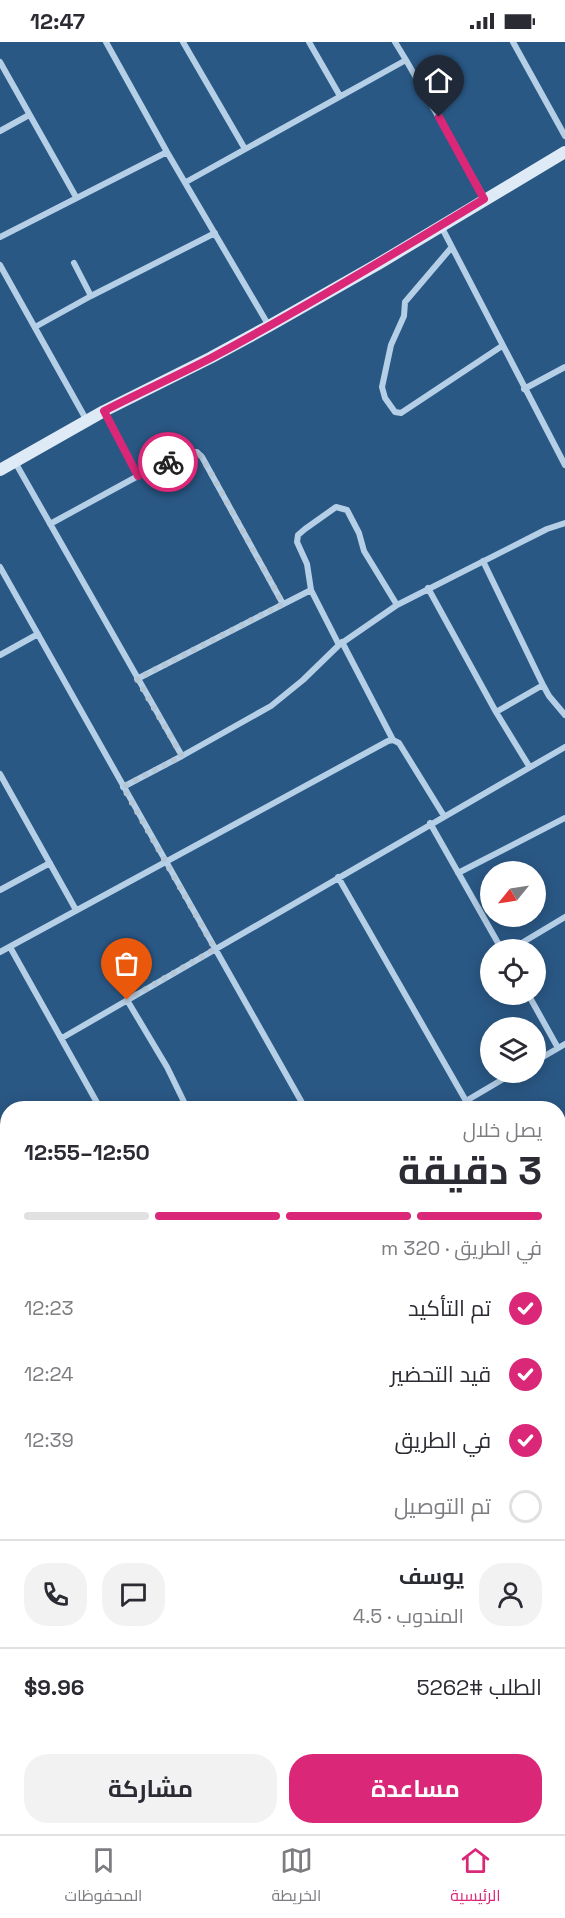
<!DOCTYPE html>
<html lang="ar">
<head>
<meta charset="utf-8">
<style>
	body { margin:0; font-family:"Space Grotesk",Cairo,sans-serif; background:#f2f2f3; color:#2b2b33; direction:rtl; height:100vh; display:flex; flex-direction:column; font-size:22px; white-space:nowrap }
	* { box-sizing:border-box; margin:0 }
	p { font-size:20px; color:#7c7c81 }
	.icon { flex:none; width:33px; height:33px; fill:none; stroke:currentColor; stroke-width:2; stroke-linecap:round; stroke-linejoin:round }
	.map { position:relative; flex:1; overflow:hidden; direction:ltr }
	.sheet { position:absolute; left:0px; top:1059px; width:566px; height:734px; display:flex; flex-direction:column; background:#fff; border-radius:24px 24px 0 0; box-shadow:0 3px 15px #0003; direction:rtl }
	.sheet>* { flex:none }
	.needle { width:39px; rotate:240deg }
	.fabs { position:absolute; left:480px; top:819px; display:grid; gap:12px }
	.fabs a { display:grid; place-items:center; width:66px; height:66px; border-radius:50%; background:#fff; box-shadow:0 3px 15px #0003; font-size:30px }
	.pin { position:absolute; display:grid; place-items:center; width:51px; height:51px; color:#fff; margin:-62px -26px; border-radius:50% 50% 50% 0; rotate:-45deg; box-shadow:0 0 6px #0007 }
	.pin .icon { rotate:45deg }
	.courier { position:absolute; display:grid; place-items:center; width:60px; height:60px; margin:-30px; border:4px solid #db2777; border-radius:50%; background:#fff; color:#222; box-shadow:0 2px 8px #0007 }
	.summary em { font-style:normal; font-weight:700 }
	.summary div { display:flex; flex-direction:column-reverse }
	.summary { display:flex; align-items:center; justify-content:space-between; height:102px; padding:0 24px }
	h1 { font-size:39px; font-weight:700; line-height:45px }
	.bar { display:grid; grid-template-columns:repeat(4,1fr); gap:9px 6px; align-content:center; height:72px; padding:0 24px }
	.bar i { height:8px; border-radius:4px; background:#e1e1e2 }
	.bar .selected { background:#db2777 }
	.bar p { grid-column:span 4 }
	.line { display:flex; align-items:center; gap:15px; padding:0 24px; border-top:2px solid #e1e1e2 }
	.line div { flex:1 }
	.round { display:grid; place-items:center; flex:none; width:63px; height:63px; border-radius:24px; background:#f2f2f3 }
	ol { padding:0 24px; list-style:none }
	li { display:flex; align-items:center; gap:18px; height:66px }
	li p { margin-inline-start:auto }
	li .icon { padding:6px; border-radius:50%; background:#db2777; color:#fff; stroke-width:4 }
	li:last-child { color:#7c7c81 }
	li i { width:33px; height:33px; border:3px solid #e1e1e2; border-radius:50% }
	.button { display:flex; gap:12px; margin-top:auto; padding:12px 24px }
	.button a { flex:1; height:69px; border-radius:24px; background:#db2777; color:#fff; font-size:24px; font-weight:700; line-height:69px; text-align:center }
	.button a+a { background:#f2f2f3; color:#2b2b33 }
	.status { display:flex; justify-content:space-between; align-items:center; height:42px; padding:0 30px; background:#fff; direction:ltr }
	.status svg { height:16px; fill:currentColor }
	.dock { display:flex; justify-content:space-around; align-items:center; height:84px; border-top:2px solid #e1e1e2; background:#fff; font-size:16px; color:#7c7c81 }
	.dock a { display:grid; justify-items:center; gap:3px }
	.dock .selected { color:#db2777 }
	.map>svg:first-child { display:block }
</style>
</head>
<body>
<div class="status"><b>12:47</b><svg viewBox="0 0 49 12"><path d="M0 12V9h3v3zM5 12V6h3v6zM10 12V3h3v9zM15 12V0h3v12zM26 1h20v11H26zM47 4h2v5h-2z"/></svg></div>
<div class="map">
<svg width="565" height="1792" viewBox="0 0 565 1792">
	<rect width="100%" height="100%" fill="#2a5885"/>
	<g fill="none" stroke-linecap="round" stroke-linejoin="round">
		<path stroke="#b5cfe7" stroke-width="6" d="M 106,0 L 167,110 L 269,284
			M 183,0 L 245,107
			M 309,0 L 340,54
			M 395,0 L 406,18
			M 513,0 L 565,94
			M 0,20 L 76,155
			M 0,89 L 29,73
			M 186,140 L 406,18 L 485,157
			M 441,184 L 565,423
			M 0,195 L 167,110
			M 451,206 L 405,260 L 404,274 L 391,303 L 382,345 L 385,356 L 395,370 L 401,371 L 502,304
			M 74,221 L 91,254
			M 0,223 L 87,379
			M 35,285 L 91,254 L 215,191
			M 524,347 L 565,325
			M 104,369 L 138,434
			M 15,420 L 182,714
			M 50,482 L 138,434 L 190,410 L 197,410 L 202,415 L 283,562
			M 483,519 L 543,643 L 496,670
			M 0,525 L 305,1066
			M 428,546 L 496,670 L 529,724
			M 342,600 L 393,698
			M 339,603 L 311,548 L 307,522 L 297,500 L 298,493 L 305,487 L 336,465 L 347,468 L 359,491 L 364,509 L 397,563
			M 0,613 L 38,592
			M 137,637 L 311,548
			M 543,643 L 549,654 L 565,673
			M 0,732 L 76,868
			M 123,745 L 182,714 L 271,664 L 303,638 L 339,603 L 397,563 L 547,487 L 565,481
			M 430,781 L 502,908
			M 458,831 L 565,776
			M 338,835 L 470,1066
			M 0,848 L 50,821
			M 10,905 L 100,1066
			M 510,908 L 565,875
			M 0,910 L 388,699 L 393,698 L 399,701 L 444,774
			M 528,952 L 558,1006
			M 127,958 L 167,1025 L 187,1066
			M 62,996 L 565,705
			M 536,1019 L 565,1002
			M 466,1059 L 515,1030
			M 558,1116 L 565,1112
			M 558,1171 L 565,1168
			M 0,1205 L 8,1200
			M 558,1217 L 565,1229
			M 558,1268 L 565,1265
			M 0,1304 L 8,1300
			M 558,1355 L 565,1366
			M 0,1373 L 8,1369
			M 558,1422 L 565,1421
			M 0,1503 L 8,1518
			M 0,1578 L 8,1574
			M 0,1748 L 8,1744
			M 46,1785 L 50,1792
			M 439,1785 L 443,1792
			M 556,1785 L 560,1792
			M 107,1792 L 119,1785"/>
		<path stroke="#deebf7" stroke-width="12" d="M 0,428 L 104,369 L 210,316 L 269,284 L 378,222 L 565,110
			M 0,1109 L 8,1122
			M 558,1655 L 565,1651
			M 317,1792 L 329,1785"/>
	</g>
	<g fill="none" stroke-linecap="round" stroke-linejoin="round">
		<path stroke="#b4c5d4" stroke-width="6" stroke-dasharray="0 10.8" d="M 127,958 L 215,907 L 123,745 L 182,714 L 137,637 L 283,562 L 202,415 L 197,410 L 190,410 L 168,420"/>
		<path stroke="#db2777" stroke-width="8" d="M 168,420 L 138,434 L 104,369 C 139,351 176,334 211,316 C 304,266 394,212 484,157 L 439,75"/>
	</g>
</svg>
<div class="fabs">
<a><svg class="needle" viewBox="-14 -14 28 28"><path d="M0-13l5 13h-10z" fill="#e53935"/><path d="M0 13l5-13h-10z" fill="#7c7c81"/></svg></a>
<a><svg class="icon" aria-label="locate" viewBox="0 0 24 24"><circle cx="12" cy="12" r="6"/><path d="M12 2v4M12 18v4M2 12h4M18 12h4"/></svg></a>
<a><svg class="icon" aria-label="layers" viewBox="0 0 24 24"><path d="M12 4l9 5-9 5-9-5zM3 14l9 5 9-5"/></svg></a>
</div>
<div class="pin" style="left:127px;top:958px;background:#ea580c"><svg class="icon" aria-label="bag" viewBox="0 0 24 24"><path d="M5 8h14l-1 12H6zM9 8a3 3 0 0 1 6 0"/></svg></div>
<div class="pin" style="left:439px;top:75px;background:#1f2937"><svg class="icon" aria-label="home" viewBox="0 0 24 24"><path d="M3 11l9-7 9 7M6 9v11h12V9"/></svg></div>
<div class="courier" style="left:168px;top:420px"><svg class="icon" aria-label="bike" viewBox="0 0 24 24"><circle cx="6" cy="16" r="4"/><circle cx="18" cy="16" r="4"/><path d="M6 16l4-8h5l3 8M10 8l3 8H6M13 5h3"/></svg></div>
<section class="sheet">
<div class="summary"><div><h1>3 دقيقة</h1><p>يصل خلال</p></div><em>12:50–12:55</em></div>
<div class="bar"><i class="selected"></i><i class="selected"></i><i class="selected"></i><i></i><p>في الطريق · 320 m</p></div>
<ol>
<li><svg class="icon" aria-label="check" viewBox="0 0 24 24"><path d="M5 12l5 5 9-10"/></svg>تم التأكيد<p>12:23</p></li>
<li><svg class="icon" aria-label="check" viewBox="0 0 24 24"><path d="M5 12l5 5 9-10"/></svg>قيد التحضير<p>12:24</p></li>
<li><svg class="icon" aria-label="check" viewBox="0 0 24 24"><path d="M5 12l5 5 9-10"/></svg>في الطريق<p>12:39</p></li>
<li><i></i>تم التوصيل</li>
</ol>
<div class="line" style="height:108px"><a class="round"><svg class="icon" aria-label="person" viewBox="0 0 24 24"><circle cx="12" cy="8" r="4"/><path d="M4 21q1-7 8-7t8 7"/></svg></a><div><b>يوسف</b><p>المندوب · 4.5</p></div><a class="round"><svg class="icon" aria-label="chat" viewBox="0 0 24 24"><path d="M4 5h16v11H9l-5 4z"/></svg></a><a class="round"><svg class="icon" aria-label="phone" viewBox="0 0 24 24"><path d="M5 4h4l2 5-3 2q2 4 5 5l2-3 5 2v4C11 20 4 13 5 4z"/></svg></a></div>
<div class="line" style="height:78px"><div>الطلب #5262</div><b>$9.96</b></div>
<div class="button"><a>مساعدة</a><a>مشاركة</a></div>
</section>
</div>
<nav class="dock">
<a class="selected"><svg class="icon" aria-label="home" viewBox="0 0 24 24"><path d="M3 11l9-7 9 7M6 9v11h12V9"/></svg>الرئيسية</a>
<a><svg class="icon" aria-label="map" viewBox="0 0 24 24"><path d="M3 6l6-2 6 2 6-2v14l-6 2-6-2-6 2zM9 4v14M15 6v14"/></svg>الخريطة</a>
<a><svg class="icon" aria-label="saved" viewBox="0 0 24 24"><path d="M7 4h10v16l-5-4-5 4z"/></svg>المحفوظات</a>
</nav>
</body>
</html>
